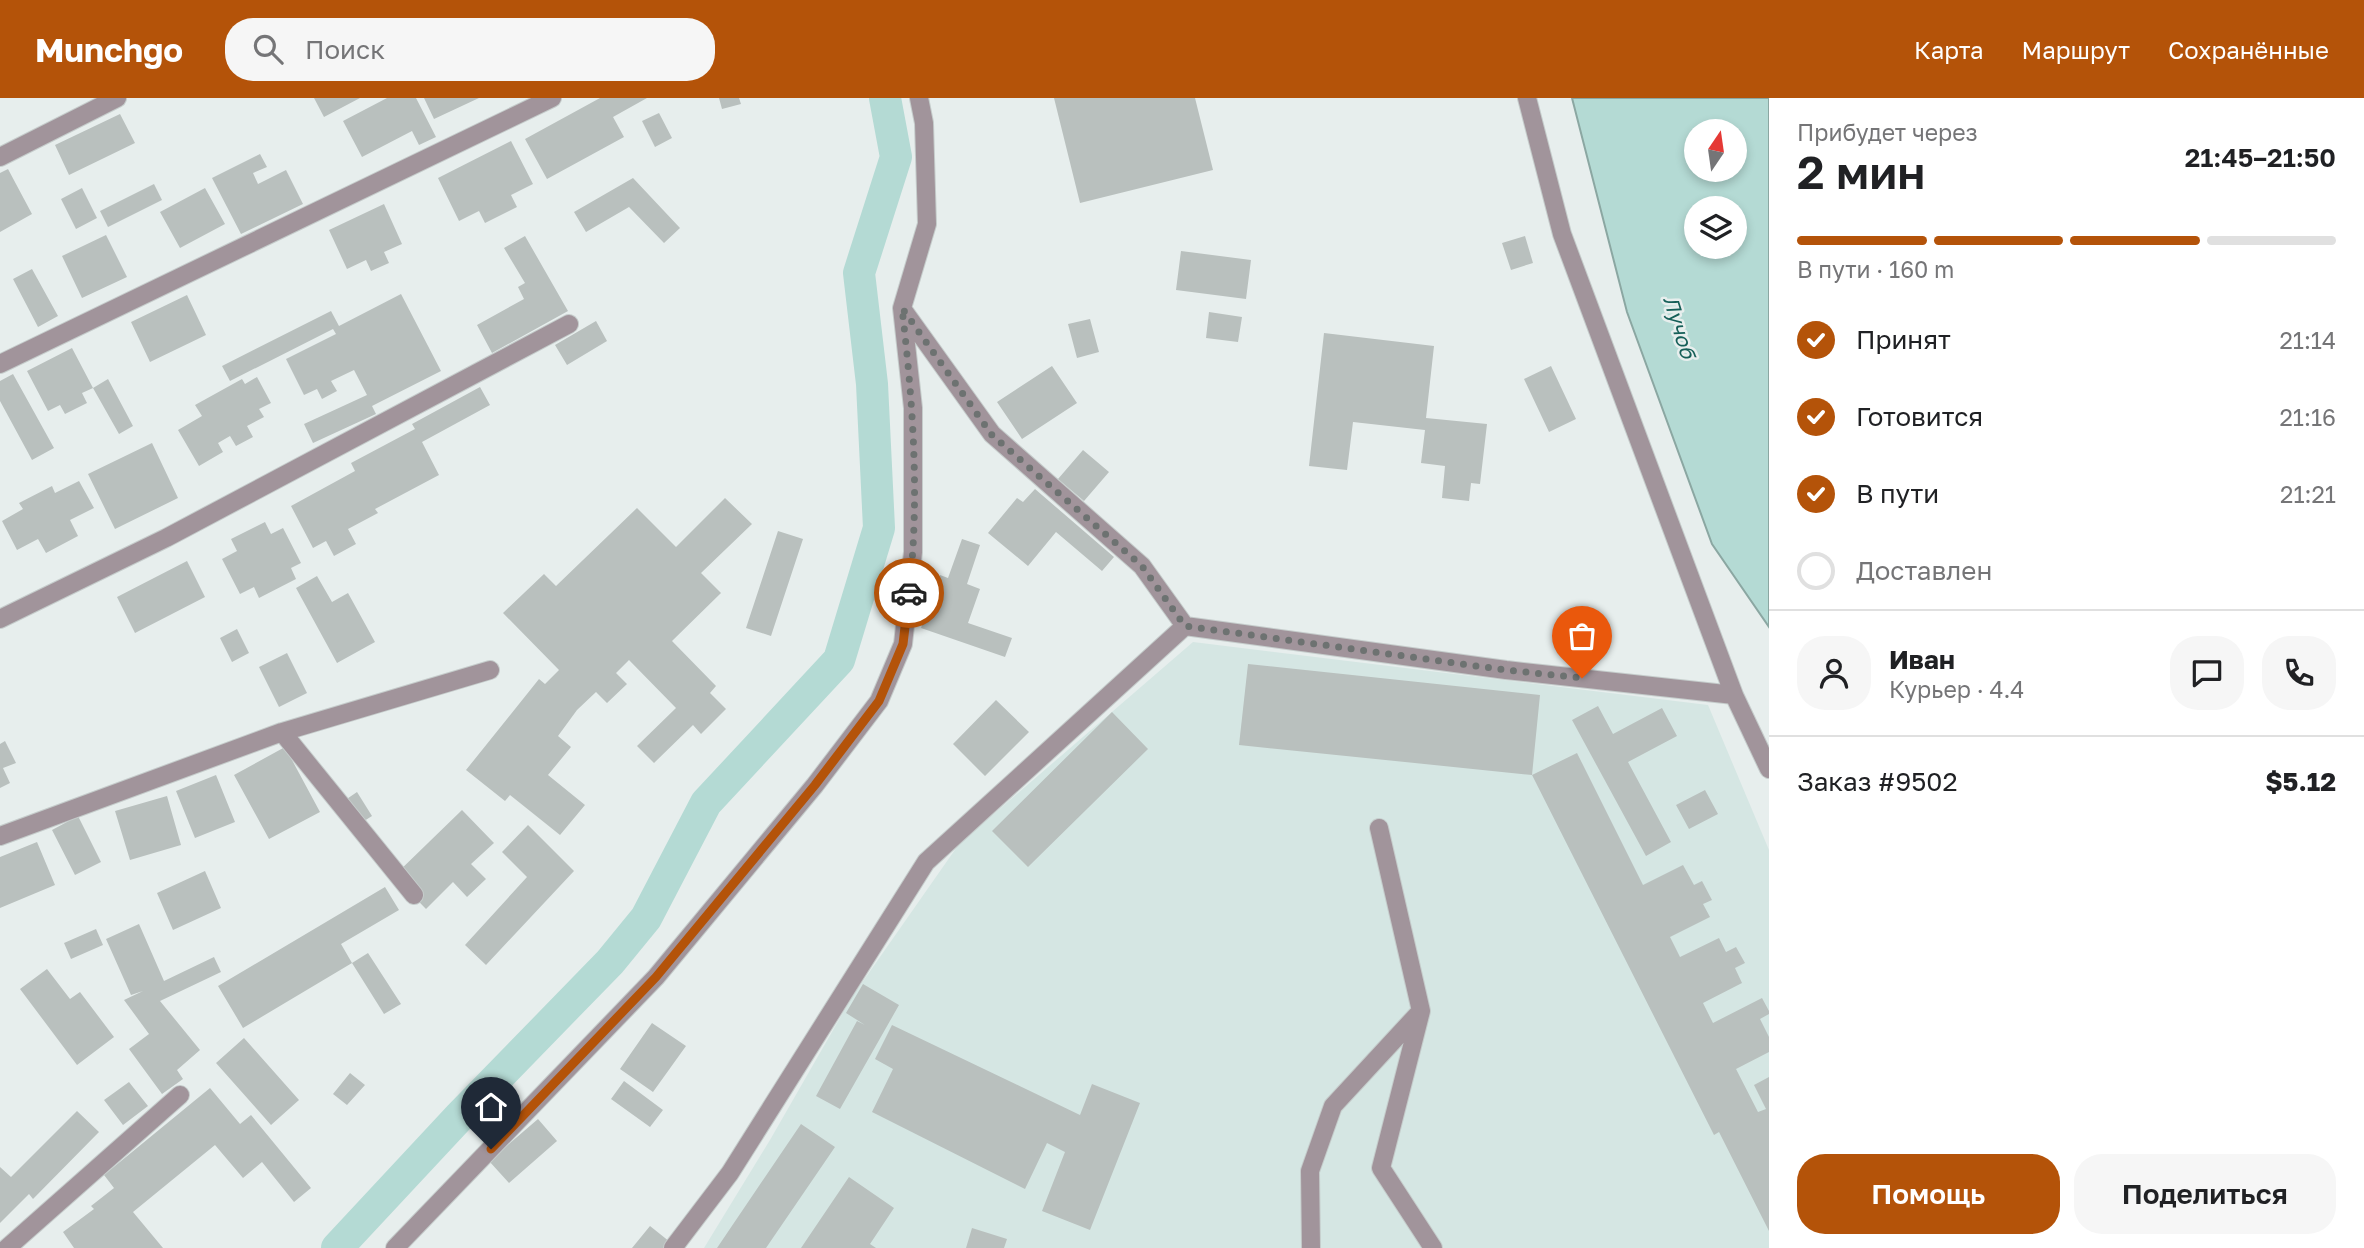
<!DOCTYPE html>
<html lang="ru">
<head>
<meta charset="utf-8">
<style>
	body { margin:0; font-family:"Golos Text",sans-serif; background:#f6f6f6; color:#202124; height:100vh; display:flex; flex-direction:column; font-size:26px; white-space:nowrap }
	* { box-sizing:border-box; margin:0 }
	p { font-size:23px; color:#757577 }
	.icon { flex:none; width:38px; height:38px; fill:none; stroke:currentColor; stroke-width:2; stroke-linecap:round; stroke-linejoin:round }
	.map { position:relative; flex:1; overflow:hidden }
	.sheet { display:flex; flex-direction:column; background:#fff; width:595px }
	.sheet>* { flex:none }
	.needle { width:46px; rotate:13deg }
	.tools { position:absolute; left:1684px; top:21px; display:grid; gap:14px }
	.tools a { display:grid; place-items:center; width:63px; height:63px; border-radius:50%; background:#fff; box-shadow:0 4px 10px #0003; font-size:35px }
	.pin { position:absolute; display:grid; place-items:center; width:60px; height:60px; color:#fff; margin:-72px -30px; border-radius:50% 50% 50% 0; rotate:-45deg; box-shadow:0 0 7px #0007 }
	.pin .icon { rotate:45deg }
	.courier { position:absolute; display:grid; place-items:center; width:70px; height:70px; margin:-35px; border:5px solid #b45309; border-radius:50%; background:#fff; color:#222; box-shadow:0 2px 9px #0007 }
	.head em { font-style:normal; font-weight:600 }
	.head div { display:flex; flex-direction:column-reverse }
	.head { display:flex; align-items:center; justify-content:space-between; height:119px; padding:0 28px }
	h1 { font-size:46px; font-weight:600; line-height:52px }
	.bar { display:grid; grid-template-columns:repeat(4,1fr); gap:10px 7px; align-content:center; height:84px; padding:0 28px }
	.bar i { height:9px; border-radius:5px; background:#e0e0e0 }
	.bar .current { background:#b45309 }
	.bar p { grid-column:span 4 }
	.line { display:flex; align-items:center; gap:18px; padding:0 28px; border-top:2px solid #e0e0e0 }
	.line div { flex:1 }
	.round { display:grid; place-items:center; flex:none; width:74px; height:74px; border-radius:28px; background:#f6f6f6 }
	ol { padding:0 28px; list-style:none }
	li { display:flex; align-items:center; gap:21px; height:77px }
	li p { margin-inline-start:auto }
	li .icon { padding:7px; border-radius:50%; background:#b45309; color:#fff; stroke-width:4 }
	li:last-child { color:#757577 }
	li i { width:38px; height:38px; border:4px solid #e0e0e0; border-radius:50% }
	.button { display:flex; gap:14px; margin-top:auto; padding:14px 28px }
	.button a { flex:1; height:80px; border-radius:28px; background:#b45309; color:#fff; font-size:28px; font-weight:600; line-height:80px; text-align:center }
	.button a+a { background:#f6f6f6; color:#202124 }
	header { display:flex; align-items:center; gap:42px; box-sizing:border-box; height:98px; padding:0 35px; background:#b45309; color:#fff }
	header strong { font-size:33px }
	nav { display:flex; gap:38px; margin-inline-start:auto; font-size:24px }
	.search { width:490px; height:63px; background:#f6f6f6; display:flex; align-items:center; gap:18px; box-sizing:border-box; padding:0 24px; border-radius:28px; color:#757577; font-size:26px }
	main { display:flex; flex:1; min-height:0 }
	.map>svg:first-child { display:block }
</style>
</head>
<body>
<header>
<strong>Munchgo</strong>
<div class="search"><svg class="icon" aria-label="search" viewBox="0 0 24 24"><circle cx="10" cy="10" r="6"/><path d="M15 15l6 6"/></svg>Поиск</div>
<nav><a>Карта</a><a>Маршрут</a><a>Сохранённые</a></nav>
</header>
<main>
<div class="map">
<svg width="1769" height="1150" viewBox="0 0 1769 1150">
	<rect width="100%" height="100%" fill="#e7eeed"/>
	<path fill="#d5e6e3" d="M 1193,544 L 1708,607 L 1769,752 L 1769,1150 L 704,1150 L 770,1042 L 852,899 L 959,746 Z"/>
	<path fill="#b4dad4" stroke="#8ba7a2" stroke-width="2" fill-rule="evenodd" d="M 1572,0 L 1769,0 L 1769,529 L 1712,446 L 1627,214 ZM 1696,33 L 1734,33 L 1734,72 L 1696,72 ZM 1696,110 L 1734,110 L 1734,149 L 1696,149 Z"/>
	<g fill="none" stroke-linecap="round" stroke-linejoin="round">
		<path stroke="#b4dad4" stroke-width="32" d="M 337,1150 L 460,1018 L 610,864 L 646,820 L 706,705 L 839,562 L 879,430 L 872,286 L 859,175 L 896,59 L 885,0"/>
	</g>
	<path fill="#b9c0be" d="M 314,0 L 360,0 L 324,19 Z
		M 387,0 L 416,0 L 436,39 L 419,47 L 412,33 L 362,59 L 343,23 Z
		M 424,0 L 479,0 L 434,21 Z
		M 600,0 L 647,0 L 613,19 L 624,39 L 547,81 L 525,41 Z
		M 719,0 L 739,0 L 741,6 L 722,11 Z
		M 1054,0 L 1195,0 L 1213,72 L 1080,105 Z
		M 659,15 L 672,40 L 655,49 L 642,23 Z
		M 120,16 L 135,45 L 69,77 L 55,47 Z
		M 511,43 L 533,86 L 511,97 L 517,109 L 485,125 L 479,113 L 459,123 L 438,80 Z
		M 260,56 L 267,69 L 253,75 L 258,86 L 286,72 L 303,106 L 241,136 L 212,80 Z
		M 8,71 L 32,116 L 0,134 L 0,75 Z
		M 633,80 L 680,130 L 664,145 L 629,109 L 586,134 L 574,114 Z
		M 154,86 L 162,102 L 108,129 L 100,113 Z
		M 82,90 L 97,120 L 76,131 L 61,101 Z
		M 205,90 L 225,126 L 180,150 L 160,114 Z
		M 384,106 L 402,146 L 384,154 L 389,165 L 371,173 L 366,162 L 347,171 L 329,132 Z
		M 106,137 L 127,179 L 82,200 L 62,158 Z
		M 525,138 L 568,213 L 492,255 L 477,227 L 524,201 L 518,189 L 525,185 L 504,150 Z
		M 1525,138 L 1533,165 L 1511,172 L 1502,145 Z
		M 1181,153 L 1251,162 L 1246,201 L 1176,192 Z
		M 32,171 L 58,218 L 38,229 L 13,181 Z
		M 401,196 L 441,273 L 372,308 L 376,316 L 313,345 L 304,326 L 367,297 L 354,272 L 331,283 L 337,293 L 322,301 L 317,291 L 304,297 L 286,261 L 336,236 L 333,231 L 230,283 L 222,268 L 331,213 L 339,228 Z
		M 187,197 L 206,237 L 150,264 L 131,224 Z
		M 1209,214 L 1242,219 L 1238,244 L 1206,240 Z
		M 1090,221 L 1099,254 L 1077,260 L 1068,226 Z
		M 596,223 L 607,243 L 567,267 L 555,247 Z
		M 1324,235 L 1434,248 L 1426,320 L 1487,326 L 1480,386 L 1471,385 L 1469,403 L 1442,400 L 1445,368 L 1421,365 L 1425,332 L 1353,324 L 1347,372 L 1309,368 Z
		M 72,250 L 93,290 L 82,295 L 87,305 L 65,316 L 60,307 L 48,313 L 27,273 Z
		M 1052,268 L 1077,305 L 1022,341 L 997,304 Z
		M 1551,268 L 1576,321 L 1549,334 L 1524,281 Z
		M 13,276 L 54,350 L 32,362 L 0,303 L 0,283 Z
		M 257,279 L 271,305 L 259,311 L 264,319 L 247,328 L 253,339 L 236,348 L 230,338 L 218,345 L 223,354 L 199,368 L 178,332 L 202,318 L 195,307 L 242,281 L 245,286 Z
		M 108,281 L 133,328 L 119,336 L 93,290 Z
		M 480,289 L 490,307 L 422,344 L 439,377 L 375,411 L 378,415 L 348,431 L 356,446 L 334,458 L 326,443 L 313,450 L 291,408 L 355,373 L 351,365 L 415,331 L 412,326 Z
		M 152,345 L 178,400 L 115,431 L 88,376 Z
		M 1083,352 L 1109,374 L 1084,403 L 1058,381 Z
		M 79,383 L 94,410 L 70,422 L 78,438 L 46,455 L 38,441 L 17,452 L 2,423 L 23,411 L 19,405 L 52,388 L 55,395 Z
		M 1035,391 L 1114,459 L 1102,473 L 1056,434 L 1028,468 L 988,435 L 1017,400 L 1023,404 Z
		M 725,400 L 752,426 L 701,475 L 721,495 L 672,543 L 716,588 L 710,595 L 726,611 L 701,636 L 693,627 L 654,665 L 637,648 L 676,610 L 629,562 L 616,575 L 627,586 L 607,605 L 596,594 L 577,612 L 558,638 L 571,649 L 548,677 L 585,707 L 560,737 L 510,697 L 505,703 L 466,672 L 539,581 L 545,586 L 559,572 L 503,515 L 544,476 L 556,488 L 637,410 L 676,449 Z
		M 265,424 L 271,436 L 283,430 L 301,465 L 291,470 L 296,481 L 259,500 L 254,489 L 240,496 L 222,461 L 237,453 L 231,441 Z
		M 778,433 L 803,441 L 771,538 L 746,530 Z
		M 962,441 L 980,447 L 967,486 L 980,491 L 968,525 L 1012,540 L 1005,559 L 921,530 L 940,477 L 948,480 Z
		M 187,463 L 205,499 L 135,535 L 117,499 Z
		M 317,478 L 332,504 L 348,495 L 375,544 L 337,565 L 296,490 Z
		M 237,531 L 249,555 L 232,564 L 220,540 Z
		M 287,555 L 307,595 L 279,609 L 259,569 Z
		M 1248,566 L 1540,597 L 1532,677 L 1577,655 L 1643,787 L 1683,767 L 1694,787 L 1702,783 L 1712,802 L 1703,806 L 1710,819 L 1670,839 L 1680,859 L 1719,840 L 1726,854 L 1736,849 L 1745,865 L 1735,870 L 1742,885 L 1703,905 L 1713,925 L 1762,900 L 1769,913 L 1769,916 L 1760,921 L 1769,939 L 1769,954 L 1736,971 L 1758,1014 L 1766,1011 L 1754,987 L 1769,979 L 1769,1133 L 1719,1034 L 1714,1037 L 1532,677 L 1239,647 Z
		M 996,602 L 1029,634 L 985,678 L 953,646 Z
		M 1598,608 L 1613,636 L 1662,610 L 1677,638 L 1628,664 L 1671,744 L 1646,758 L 1572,622 Z
		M 1112,614 L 1148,651 L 1028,769 L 992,733 Z
		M 5,643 L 16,665 L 3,670 L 10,685 L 0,690 L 0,646 Z
		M 285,649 L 320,714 L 269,741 L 234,677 Z
		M 216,677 L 235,724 L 195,740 L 176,693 Z
		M 1705,692 L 1718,716 L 1689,731 L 1676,707 Z
		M 357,694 L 372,718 L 353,730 L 338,707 Z
		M 167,698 L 181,747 L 130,762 L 115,713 Z
		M 462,712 L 494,745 L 471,766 L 486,781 L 467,799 L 453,784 L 426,811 L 394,778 Z
		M 78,718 L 101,764 L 75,777 L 52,732 Z
		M 528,727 L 574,773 L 486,867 L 465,847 L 527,779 L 502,754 Z
		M 37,744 L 55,787 L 0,810 L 0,759 Z
		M 205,773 L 221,810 L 173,832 L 157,795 Z
		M 385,789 L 399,812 L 341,846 L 352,865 L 243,930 L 218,888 Z
		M 139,826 L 164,883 L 214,859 L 221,874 L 160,903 L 200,952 L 177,972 L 183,981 L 162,996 L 129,951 L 149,936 L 124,902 L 143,893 L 131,897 L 106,841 Z
		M 96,831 L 103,847 L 71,861 L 64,845 Z
		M 368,855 L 401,906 L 384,916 L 352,865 Z
		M 47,871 L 70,901 L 80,894 L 114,939 L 77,967 L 20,891 Z
		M 863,886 L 899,907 L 840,1011 L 816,998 L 857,923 L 865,927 L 846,915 Z
		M 652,925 L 686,948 L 653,994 L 620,971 Z
		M 892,927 L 1080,1017 L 1092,986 L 1140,1005 L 1090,1132 L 1042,1113 L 1065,1054 L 1047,1045 L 1025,1091 L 872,1014 L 893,971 L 875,961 Z
		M 244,940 L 299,1002 L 271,1027 L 216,965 Z
		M 350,975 L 365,987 L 347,1007 L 333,996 Z
		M 624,983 L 663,1012 L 650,1029 L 611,1001 Z
		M 129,984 L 148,1008 L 123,1027 L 104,1002 Z
		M 210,990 L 240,1026 L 251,1017 L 311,1090 L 294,1104 L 262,1064 L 243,1080 L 215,1047 L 133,1114 L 163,1150 L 74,1150 L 63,1134 L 94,1111 L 91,1108 L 114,1090 L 104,1077 Z
		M 77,1013 L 99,1034 L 33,1101 L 29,1096 L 0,1125 L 0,1069 L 11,1079 Z
		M 538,1021 L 557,1043 L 509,1085 L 489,1063 Z
		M 801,1026 L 835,1049 L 766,1150 L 717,1150 Z
		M 849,1079 L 894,1110 L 870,1146 L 876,1150 L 801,1150 Z
		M 650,1128 L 670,1144 L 666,1150 L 632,1150 Z
		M 972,1130 L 1007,1141 L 1004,1150 L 966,1150 Z"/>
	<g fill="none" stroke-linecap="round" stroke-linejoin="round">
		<defs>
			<path id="minor" d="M 1527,0 L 1562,136 L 1734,597 L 1769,671
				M 0,59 L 117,0
				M 903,212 L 992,336 L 1142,468 L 1185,528 L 1506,572 L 1734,597
				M 0,266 L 552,0
				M 0,521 L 166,440 L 569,226
				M 282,634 L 414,797
				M 1379,730 L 1421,913 L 1381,1070 L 1433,1150
				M 0,738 L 282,634 L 490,572
				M 7,1150 L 180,997
				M 395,1150 L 656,879 L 815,687 L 879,603 L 903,546 L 913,454 L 913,310 L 902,210 L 927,126 L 924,25 L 919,0
				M 673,1150 L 730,1075 L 926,764 L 1185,528
				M 1311,1150 L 1310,1073 L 1333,1008 L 1419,915"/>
		</defs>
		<use href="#minor" stroke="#c5cccb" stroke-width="20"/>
		<use href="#minor" stroke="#a1949b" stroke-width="18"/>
	</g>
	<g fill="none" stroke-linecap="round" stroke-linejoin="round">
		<path stroke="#6d7271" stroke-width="7" stroke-dasharray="0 12.6" d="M 909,495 C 920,401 913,305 902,210 L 992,337 L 1142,468 L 1185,528 L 1506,572 L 1582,580"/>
		<path stroke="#b45309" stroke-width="9" d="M 491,1051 L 656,879 L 815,687 L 879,603 L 903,546 L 909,495"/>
	</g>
	<g text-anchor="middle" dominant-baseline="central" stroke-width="5" stroke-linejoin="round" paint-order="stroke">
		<g font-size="21" font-style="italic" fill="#155f58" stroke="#e7eeed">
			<text transform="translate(1680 229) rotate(73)">Лучоб</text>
		</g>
	</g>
</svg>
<div class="tools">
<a><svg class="needle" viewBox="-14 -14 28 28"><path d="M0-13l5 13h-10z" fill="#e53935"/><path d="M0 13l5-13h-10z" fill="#757577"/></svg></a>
<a><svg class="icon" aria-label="layers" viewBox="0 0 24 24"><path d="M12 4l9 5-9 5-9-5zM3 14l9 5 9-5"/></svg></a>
</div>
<div class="pin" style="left:1582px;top:580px;background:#ea580c"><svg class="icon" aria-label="bag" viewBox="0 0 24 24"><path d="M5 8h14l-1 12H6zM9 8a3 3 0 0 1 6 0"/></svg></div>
<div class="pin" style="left:491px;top:1051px;background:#1f2937"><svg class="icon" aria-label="home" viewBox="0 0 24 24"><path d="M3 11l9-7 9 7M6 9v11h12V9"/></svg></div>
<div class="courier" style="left:909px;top:495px"><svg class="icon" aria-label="car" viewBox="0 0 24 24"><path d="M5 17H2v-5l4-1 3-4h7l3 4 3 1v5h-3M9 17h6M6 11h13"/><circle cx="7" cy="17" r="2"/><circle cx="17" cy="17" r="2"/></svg></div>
</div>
<section class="sheet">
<div class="head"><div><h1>2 мин</h1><p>Прибудет через</p></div><em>21:45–21:50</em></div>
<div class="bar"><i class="current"></i><i class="current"></i><i class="current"></i><i></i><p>В пути · 160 m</p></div>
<ol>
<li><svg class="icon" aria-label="check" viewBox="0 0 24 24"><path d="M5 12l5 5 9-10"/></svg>Принят<p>21:14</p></li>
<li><svg class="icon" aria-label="check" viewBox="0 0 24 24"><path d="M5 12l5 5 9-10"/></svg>Готовится<p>21:16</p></li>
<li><svg class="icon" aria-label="check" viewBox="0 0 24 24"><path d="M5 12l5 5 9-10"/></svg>В пути<p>21:21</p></li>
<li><i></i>Доставлен</li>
</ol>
<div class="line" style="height:126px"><a class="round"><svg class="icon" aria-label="person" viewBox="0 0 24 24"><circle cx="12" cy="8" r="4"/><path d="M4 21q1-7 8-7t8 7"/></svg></a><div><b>Иван</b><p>Курьер · 4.4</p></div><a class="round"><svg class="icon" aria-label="chat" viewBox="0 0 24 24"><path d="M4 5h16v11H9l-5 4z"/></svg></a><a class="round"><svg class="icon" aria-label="phone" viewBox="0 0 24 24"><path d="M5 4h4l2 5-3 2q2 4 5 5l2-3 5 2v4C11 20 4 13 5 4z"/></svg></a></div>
<div class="line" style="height:91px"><div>Заказ #9502</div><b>$5.12</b></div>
<div class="button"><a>Помощь</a><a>Поделиться</a></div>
</section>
</main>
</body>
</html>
